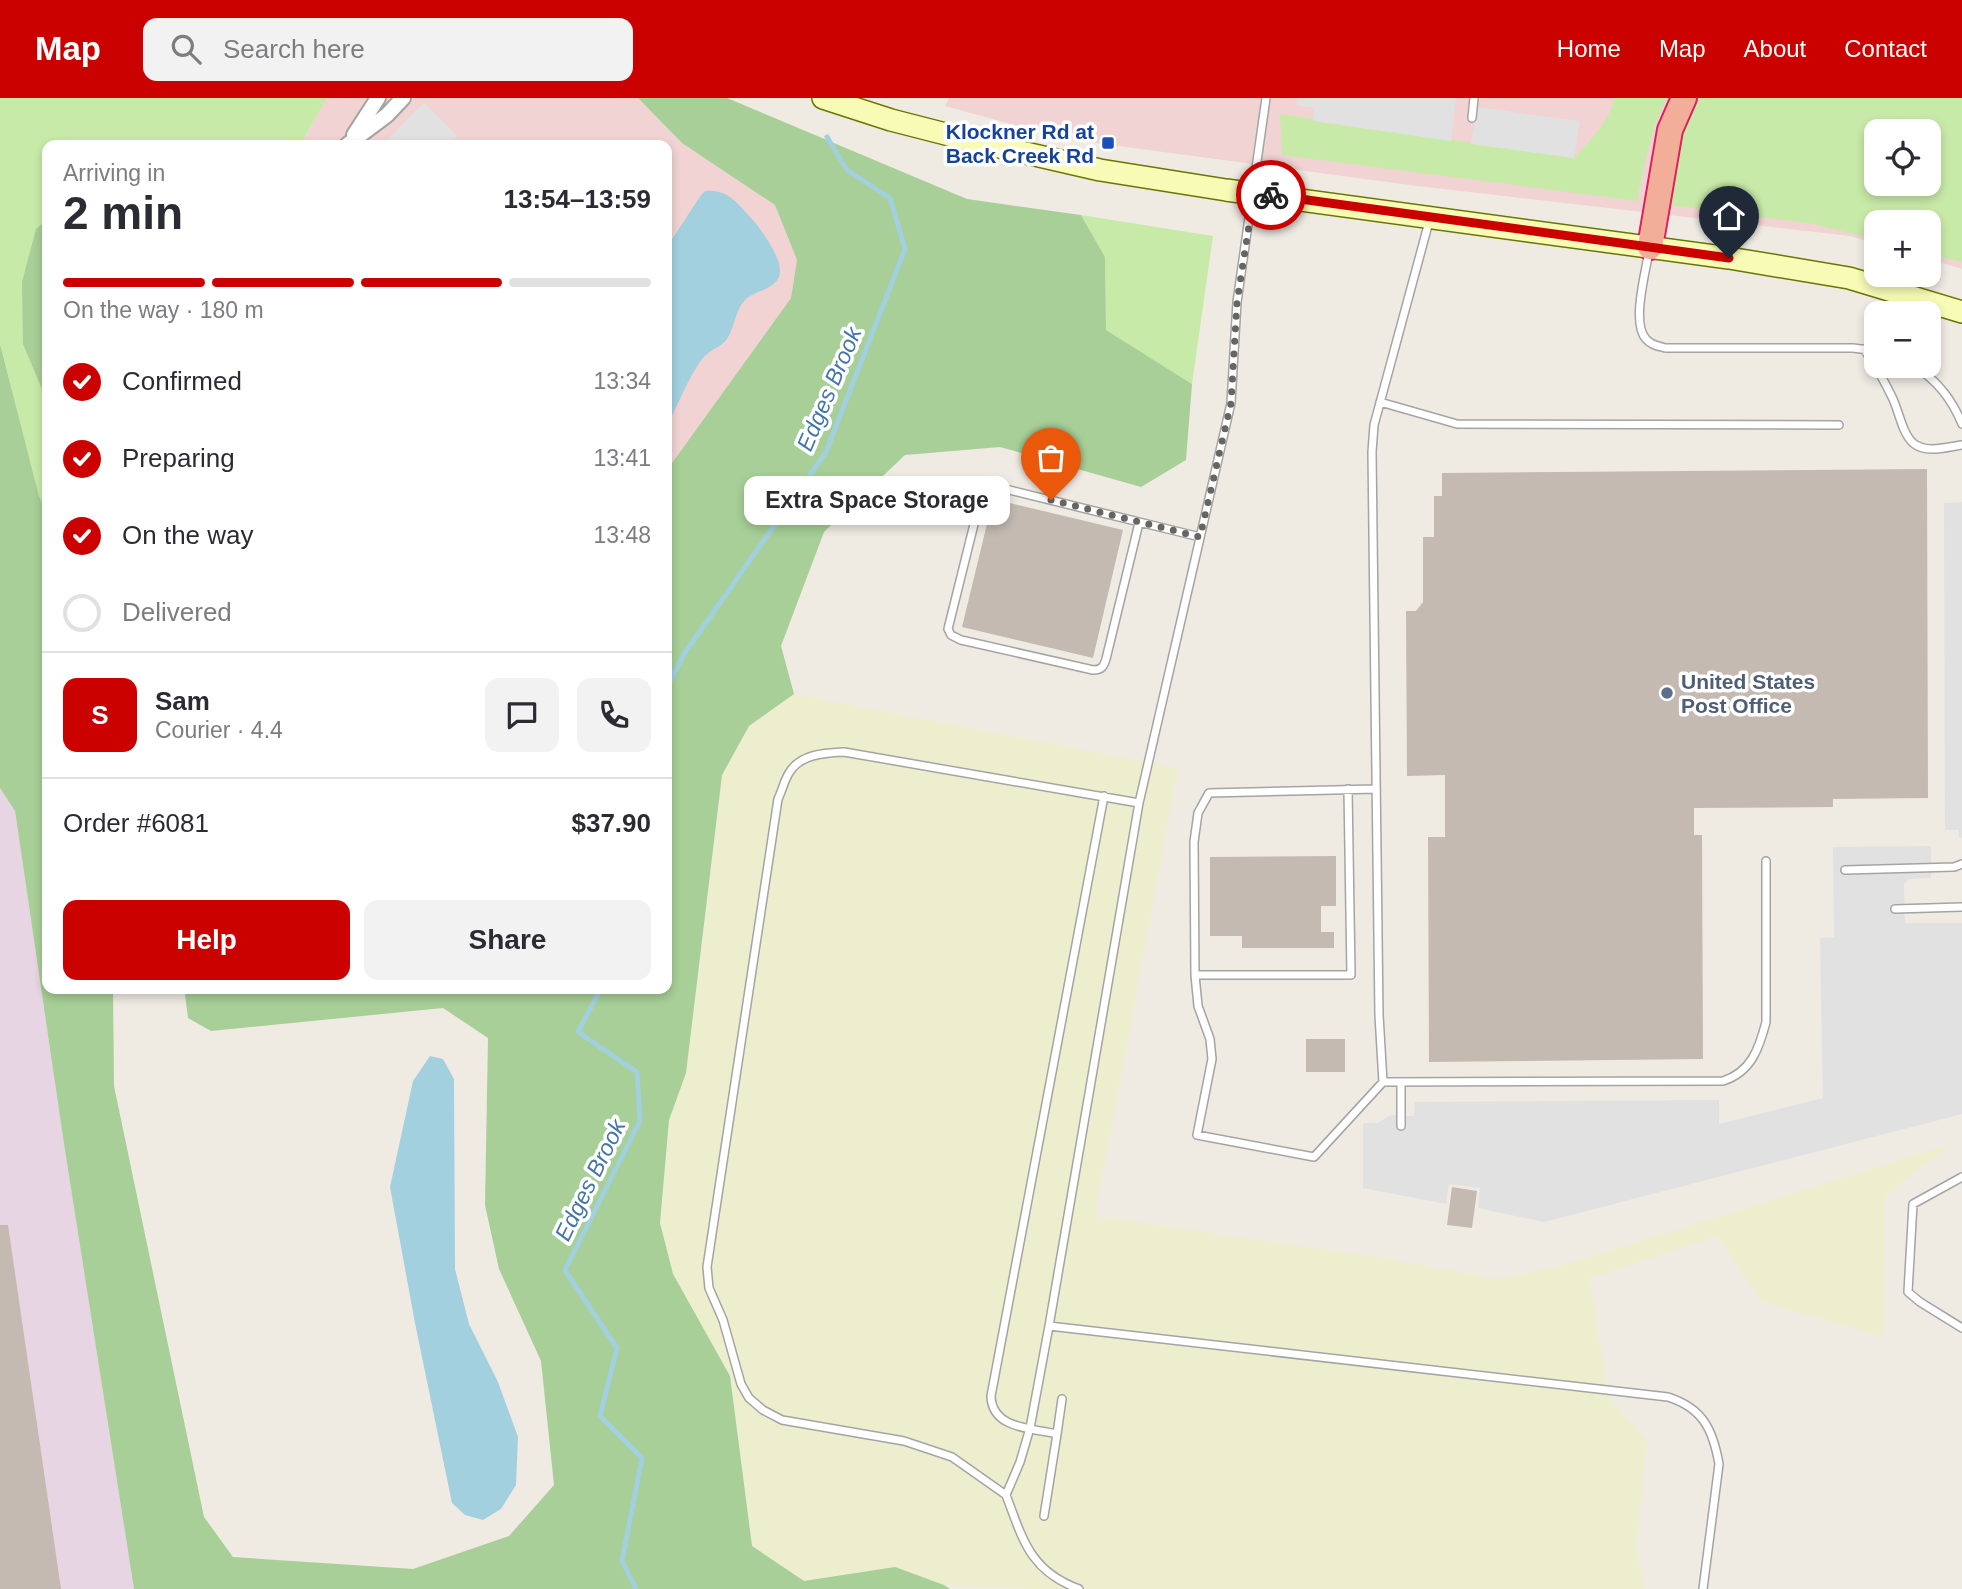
<!DOCTYPE html>
<html lang="en">
<head>
<meta charset="utf-8">
<style>
	body { margin:0; font-family:Arial,sans-serif; background:#f2f2f3; color:#2b2b33; height:100vh; display:flex; flex-direction:column; font-size:26px; white-space:nowrap }
	* { box-sizing:border-box; margin:0 }
	p { font-size:23px; color:#7c7c81 }
	.icon { flex:none; width:38px; height:38px; fill:none; stroke:currentColor; stroke-width:2; stroke-linecap:round; stroke-linejoin:round }
	.map { position:relative; flex:1; overflow:hidden }
	.drawer { position:absolute; left:42px; top:42px; width:630px; height:854px; display:flex; flex-direction:column; background:#fff; border-radius:14px; box-shadow:0 4px 10px #0003 }
	.drawer>* { flex:none }
	.fabs { position:absolute; left:1864px; top:21px; display:grid; gap:14px }
	.fabs a { display:grid; place-items:center; width:77px; height:77px; border-radius:14px; background:#fff; box-shadow:0 4px 10px #0003; font-size:35px }
	.pin { position:absolute; display:grid; place-items:center; width:60px; height:60px; color:#fff; margin:-72px -30px; border-radius:50% 50% 50% 0; rotate:-45deg; box-shadow:0 0 7px #0007 }
	.pin .icon { rotate:45deg }
	.courier { position:absolute; display:grid; place-items:center; width:70px; height:70px; margin:-35px; border:5px solid #cb0100; border-radius:50%; background:#fff; color:#222; box-shadow:0 2px 9px #0007 }
	.bubble { position:absolute; height:49px; border-radius:14px; background:#fff; box-shadow:0 4px 10px #0003; font-size:23px; font-weight:800; line-height:49px; text-align:center }
	.overview em { font-style:normal; font-weight:800 }
	.overview div { display:flex; flex-direction:column-reverse }
	.overview { display:flex; align-items:center; justify-content:space-between; height:119px; padding:0 21px }
	h1 { font-size:46px; font-weight:800; line-height:52px }
	.bar { display:grid; grid-template-columns:repeat(4,1fr); gap:10px 7px; align-content:center; height:84px; padding:0 21px }
	.bar i { height:9px; border-radius:5px; background:#e1e1e2 }
	.bar .selected { background:#cb0100 }
	.bar p { grid-column:span 4 }
	.line { display:flex; align-items:center; gap:18px; padding:0 21px; border-top:2px solid #e1e1e2 }
	.line div { flex:1 }
	.round { display:grid; place-items:center; flex:none; width:74px; height:74px; border-radius:14px; background:#f2f2f3 }
	ol { padding:0 21px; list-style:none }
	li { display:flex; align-items:center; gap:21px; height:77px }
	li p { margin-inline-start:auto }
	li .icon { padding:7px; border-radius:50%; background:#cb0100; color:#fff; stroke-width:4 }
	li:last-child { color:#7c7c81 }
	li i { width:38px; height:38px; border:4px solid #e1e1e2; border-radius:50% }
	.action { display:flex; gap:14px; margin-top:auto; padding:14px 21px }
	.action a { flex:1; height:80px; border-radius:14px; background:#cb0100; color:#fff; font-size:28px; font-weight:800; line-height:80px; text-align:center }
	.action a+a { background:#f2f2f3; color:#2b2b33 }
	header { display:flex; align-items:center; gap:42px; box-sizing:border-box; height:98px; padding:0 35px; background:#cb0100; color:#fff }
	header strong { font-size:33px }
	nav { display:flex; gap:38px; margin-inline-start:auto; font-size:24px }
	.search { width:490px; height:63px; background:#f2f2f3; display:flex; align-items:center; gap:18px; box-sizing:border-box; padding:0 24px; border-radius:14px; color:#7c7c81; font-size:26px }
	.map>svg:first-child { display:block }
</style>
</head>
<body>
<header>
<strong>Map</strong>
<div class="search"><svg class="icon" aria-label="search" viewBox="0 0 24 24"><circle cx="10" cy="10" r="6"/><path d="M15 15l6 6"/></svg>Search here</div>
<nav><a>Home</a><a>Map</a><a>About</a><a>Contact</a></nav>
</header>
<div class="map">
<svg width="1962" height="1491" viewBox="0 0 1962 1491">
	<rect width="100%" height="100%" fill="#efebe3"/>
	<path fill="#f0d3d2" fill-rule="evenodd" d="M 327,0 L 638,0 L 682,45 L 775,107 L 797,162 L 791,200 L 667,372 L 667,47 L 300,47 Z
		M 949,0 L 1962,0 L 1962,171 L 1929,161 L 1928,124 L 1876,124 L 1876,146 L 1850,138 L 1417,88 L 1066,41 L 945,8 ZM 1876,33 L 1928,33 L 1928,86 L 1876,86 Z"/>
	<path fill="#e8d5e4" d="M 0,690 L 15,713 L 64,1046 L 134,1491 L 0,1491 Z"/>
	<path fill="#eceece" d="M 794,596 L 1178,670 L 1095,1118 L 1384,1160 L 1497,1181 L 1557,1169 L 1951,1046 L 1885,1098 L 1883,1239 L 1761,1203 L 1717,1138 L 1589,1181 L 1609,1299 L 1647,1343 L 1636,1451 L 1644,1491 L 1031,1491 L 944,1487 L 895,1469 L 804,1483 L 751,1448 L 730,1278 L 673,1176 L 660,1125 L 669,1022 L 686,975 L 722,677 L 749,628 Z"/>
	<path fill="#c8eaa8" fill-rule="evenodd" d="M 0,0 L 327,0 L 300,47 L 47,47 L 47,121 L 36,131 L 47,303 L 47,416 L 39,398 L 0,246 Z
		M 1614,0 L 1668,0 C 1652,22 1643,75 1637,103 L 1282,57 L 1280,16 L 1574,60 C 1590,42 1610,24 1614,0 Z
		M 1701,0 L 1962,0 L 1962,164 L 1929,156 L 1928,124 L 1876,124 L 1876,142 L 1814,126 L 1670,107 L 1685,22 ZM 1876,33 L 1928,33 L 1928,86 L 1876,86 Z
		M 1081,117 L 1213,138 L 1192,286 L 1106,232 L 1105,159 Z"/>
	<path fill="#a7cf97" d="M 638,0 L 727,0 L 967,101 L 1081,117 L 1105,159 L 1106,232 L 1192,286 L 1186,362 L 1141,389 L 1000,349 L 905,357 L 824,434 L 781,548 L 794,596 L 749,628 L 722,677 L 686,975 L 669,1022 L 660,1125 L 673,1176 L 730,1278 L 752,1448 L 804,1483 L 895,1469 L 944,1487 L 950,1491 L 134,1491 L 64,1046 L 15,713 L 0,690 L 0,246 L 39,398 L 47,416 L 47,891 L 113,891 L 114,988 L 204,1419 L 233,1459 L 413,1471 L 509,1438 L 554,1387 L 541,1263 L 499,1171 L 485,1107 L 488,940 L 443,910 L 211,933 L 188,920 L 185,897 L 194,891 L 667,891 L 667,372 L 791,200 L 797,162 L 775,107 L 682,45 Z
		M 47,121 L 47,303 L 23,246 L 22,184 L 36,131 Z"/>
	<path fill="#e1e1e1" d="M 1297,0 L 1456,0 L 1451,43 L 1313,23 L 1314,10 L 1296,7 Z
		M 424,4 L 457,38 L 448,47 L 383,47 Z
		M 1477,9 L 1580,23 L 1574,60 L 1471,46 Z
		M 1962,404 L 1962,740 L 1959,740 L 1959,732 L 1945,732 L 1944,405 Z
		M 1931,748 L 1931,780 L 1909,781 L 1904,786 L 1905,825 L 1962,825 L 1962,1016 L 1544,1124 L 1478,1110 L 1480,1090 L 1449,1086 L 1446,1106 L 1363,1090 L 1363,1025 L 1378,1025 L 1390,1017 L 1414,1018 L 1415,1004 L 1719,1002 L 1719,1026 L 1823,1000 L 1820,840 L 1834,839 L 1833,749 Z"/>
	<path fill="#a2d0de" d="M 705,93 C 726,91 736,103 749,118 C 760,129 780,157 780,173 C 780,191 755,192 745,202 C 735,212 735,229 727,241 C 720,250 709,252 702,261 C 688,280 679,305 667,327 L 667,149 L 701,97 Z
		M 430,958 L 443,961 L 454,981 L 455,1171 L 469,1226 L 498,1284 L 518,1339 L 516,1387 L 501,1411 L 483,1422 L 465,1417 L 452,1405 L 415,1225 L 390,1089 L 413,983 Z"/>
	<g fill="none" stroke-linecap="round" stroke-linejoin="round">
		<path stroke="#a2d0de" stroke-width="5" d="M 667,589 L 684,556 L 826,354 L 905,151 L 890,100 L 847,72 L 827,39
			M 598,891 L 598,896 L 578,934 L 637,974 L 640,1023 L 565,1172 L 617,1250 L 600,1318 L 642,1360 L 622,1463 L 636,1491"/>
	</g>
	<path fill="#c4bab2" d="M 1927,371 L 1928,700 L 1833,701 L 1833,709 L 1694,710 L 1694,737 L 1702,737 L 1703,961 L 1429,964 L 1428,739 L 1445,739 L 1445,677 L 1407,678 L 1406,513 L 1416,513 L 1423,504 L 1423,439 L 1434,439 L 1434,398 L 1442,398 L 1442,375 Z
		M 993,401 L 1123,432 L 1093,560 L 962,529 Z
		M 1336,758 L 1336,808 L 1321,808 L 1321,834 L 1334,834 L 1334,850 L 1242,850 L 1242,838 L 1210,838 L 1210,759 Z
		M 1306,941 L 1345,941 L 1345,974 L 1306,974 Z
		M 1452,1089 L 1477,1093 L 1472,1130 L 1447,1127 Z
		M 0,1127 L 8,1127 L 61,1491 L 0,1491 Z"/>
	<g fill="none" stroke-linecap="round" stroke-linejoin="round">
		<defs>
			<path id="service" d="M 1266,0 L 1237,204 L 1231,305 L 1139,705 L 1049,1228 L 1668,1299 C 1703,1310 1713,1332 1719,1366 L 1703,1491
				M 1472,20 L 1474,0
				M 1649,153 C 1646,173 1631,225 1646,241 C 1651,247 1658,248 1666,250 L 1853,250 L 1876,253
				M 1864,251 C 1875,267 1884,282 1892,299 C 1899,313 1902,335 1913,345 C 1926,356 1947,349 1962,347
				M 1914,268 C 1937,282 1952,301 1962,326
				M 1380,304 L 1457,326 L 1839,327
				M 1139,425 L 1106,561 C 1104,568 1102,572 1093,572 L 961,542 L 951,537 L 948,531 L 981,398 L 983,393 L 993,388 L 1200,439
				M 1376,691 L 1209,695 L 1198,715 L 1194,744 L 1195,877 L 1198,908 L 1210,941 L 1212,961 L 1197,1037 L 1314,1059 L 1383,984 L 1379,917 L 1372,354 L 1374,327 L 1430,120
				M 1845,772 L 1954,769 L 1962,766
				M 1895,811 L 1962,809
				M 1195,877 L 1351,877 L 1348,691
				M 1383,984 L 1723,983 C 1751,974 1759,951 1766,924 L 1766,763
				M 1401,984 L 1401,1028
				M 1962,1079 L 1913,1106 L 1908,1194 L 1920,1204 L 1962,1230
				M 1049,1228 L 1030,1330 L 1020,1364 L 1006,1397 L 952,1359 L 904,1343 L 782,1322 L 763,1312 L 749,1300 L 741,1286 L 723,1222 L 709,1190 L 707,1169 L 778,701 C 782,693 784,683 789,675 C 800,656 824,655 844,654 L 1139,705
				M 1062,1301 L 1057,1336 C 1031,1330 992,1331 991,1298 L 1104,698
				M 1006,1397 C 1023,1442 1030,1473 1079,1491
				M 1044,1418 L 1057,1336"/>
			<path id="minor" d="M 354,37 L 378,0
				M 347,47 L 387,17 L 403,0"/>
			<path id="secondary" d="M 823,0 L 891,22 L 969,42 L 1100,72 L 1226,92 L 1729,160 L 1849,180 L 1962,214"/>
			<path id="trunk" d="M 1650,149 L 1670,32 L 1684,0"/>
		</defs>
		<use href="#service" stroke="#a4a4a4" stroke-width="10"/>
		<use href="#minor" stroke="#a4a4a4" stroke-width="18"/>
		<use href="#secondary" stroke="#697603" stroke-width="24"/>
		<use href="#trunk" stroke="#dd2060" stroke-width="28"/>
		<use href="#service" stroke="#fff" stroke-width="7"/>
		<use href="#minor" stroke="#fff" stroke-width="14"/>
		<use href="#secondary" stroke="#f7fbb5" stroke-width="21"/>
		<use href="#trunk" stroke="#f3ae9a" stroke-width="24"/>
	</g>
	<g fill="none" stroke-linecap="round" stroke-linejoin="round">
		<path stroke="#666562" stroke-width="7" stroke-dasharray="0 12.6" d="M 1051,402 L 1200,439 L 1231,305 L 1237,204 L 1254,95 L 1271,97"/>
		<path stroke="#cb0100" stroke-width="9" d="M 1271,97 L 1729,160"/>
	</g>
	<rect fill="#1a4fb4" stroke="#fff" stroke-width="2.5" x="1101" y="38" width="14" height="14" rx="3.5"/>
	<circle fill="#5c6f8a" stroke="#fff" stroke-width="2.5" cx="1667" cy="595" r="7"/>
	<g text-anchor="middle" dominant-baseline="central" stroke-width="7" stroke-linejoin="round" paint-order="stroke">
		<g font-size="21" font-weight="bold" fill="#164399" stroke="#fff" text-anchor="end">
			<text x="1094" y="33">Klockner Rd at<tspan x="1094" dy="24">Back Creek Rd</tspan></text>
		</g>
		<g font-size="21" font-weight="bold" fill="#4e5e75" stroke="#fff" text-anchor="start">
			<text x="1681" y="583">United States<tspan x="1681" dy="24">Post Office</tspan></text>
		</g>
		<g font-size="23" font-style="italic" fill="#4576a7" stroke="#fff">
			<text transform="translate(829 291) rotate(-67)">Edges Brook</text>
			<text transform="translate(590 1082) rotate(-64)">Edges Brook</text>
		</g>
	</g>
</svg>
<div class="fabs">
<a><svg class="icon" aria-label="locate" viewBox="0 0 24 24"><circle cx="12" cy="12" r="6"/><path d="M12 2v4M12 18v4M2 12h4M18 12h4"/></svg></a>
<a>+</a>
<a>−</a>
</div>
<div class="pin" style="left:1051px;top:402px;background:#ea580c"><svg class="icon" aria-label="bag" viewBox="0 0 24 24"><path d="M5 8h14l-1 12H6zM9 8a3 3 0 0 1 6 0"/></svg></div>
<div class="pin" style="left:1729px;top:160px;background:#1f2937"><svg class="icon" aria-label="home" viewBox="0 0 24 24"><path d="M3 11l9-7 9 7M6 9v11h12V9"/></svg></div>
<div class="courier" style="left:1271px;top:97px"><svg class="icon" aria-label="bike" viewBox="0 0 24 24"><circle cx="6" cy="16" r="4"/><circle cx="18" cy="16" r="4"/><path d="M6 16l4-8h5l3 8M10 8l3 8H6M13 5h3"/></svg></div>
<div class="bubble" style="left:744px;top:378px;width:266px">Extra Space Storage</div>
<section class="drawer">
<div class="overview"><div><h1>2 min</h1><p>Arriving in</p></div><em>13:54–13:59</em></div>
<div class="bar"><i class="selected"></i><i class="selected"></i><i class="selected"></i><i></i><p>On the way · 180 m</p></div>
<ol>
<li><svg class="icon" aria-label="check" viewBox="0 0 24 24"><path d="M5 12l5 5 9-10"/></svg>Confirmed<p>13:34</p></li>
<li><svg class="icon" aria-label="check" viewBox="0 0 24 24"><path d="M5 12l5 5 9-10"/></svg>Preparing<p>13:41</p></li>
<li><svg class="icon" aria-label="check" viewBox="0 0 24 24"><path d="M5 12l5 5 9-10"/></svg>On the way<p>13:48</p></li>
<li><i></i>Delivered</li>
</ol>
<div class="line" style="height:126px"><b class="round" style="background:#cb0100;color:#fff">S</b><div><b>Sam</b><p>Courier · 4.4</p></div><a class="round"><svg class="icon" aria-label="chat" viewBox="0 0 24 24"><path d="M4 5h16v11H9l-5 4z"/></svg></a><a class="round"><svg class="icon" aria-label="phone" viewBox="0 0 24 24"><path d="M5 4h4l2 5-3 2q2 4 5 5l2-3 5 2v4C11 20 4 13 5 4z"/></svg></a></div>
<div class="line" style="height:91px"><div>Order #6081</div><b>$37.90</b></div>
<div class="action"><a>Help</a><a>Share</a></div>
</section>
</div>
</body>
</html>
